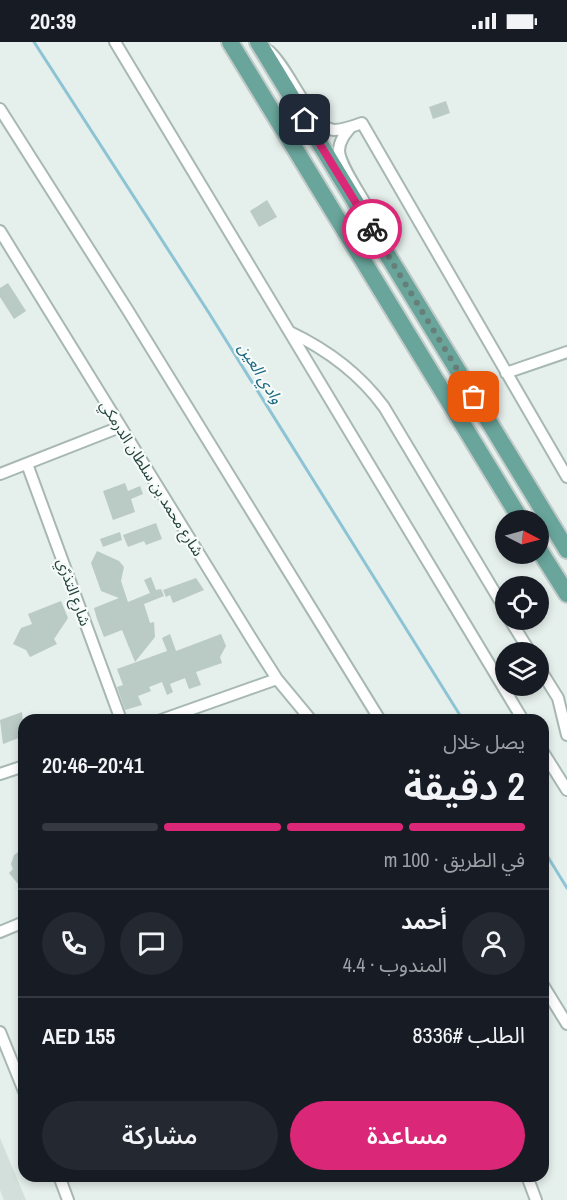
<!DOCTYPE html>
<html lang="ar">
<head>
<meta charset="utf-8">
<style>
	body { margin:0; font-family:"Archivo Narrow","Noto Sans Arabic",sans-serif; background:#242831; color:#f1f3f6; direction:rtl; height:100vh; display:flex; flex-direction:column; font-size:22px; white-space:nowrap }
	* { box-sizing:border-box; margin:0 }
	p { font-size:20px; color:#9ea1a6 }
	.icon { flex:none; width:33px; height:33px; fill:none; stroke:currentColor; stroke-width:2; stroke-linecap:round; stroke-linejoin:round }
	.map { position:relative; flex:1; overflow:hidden; direction:ltr }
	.sheet { position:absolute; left:18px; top:672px; width:531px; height:468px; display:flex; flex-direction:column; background:#171b24; border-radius:18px; box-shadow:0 3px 9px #0003; direction:rtl }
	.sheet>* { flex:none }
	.needle { width:39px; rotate:96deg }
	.fabs { position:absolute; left:495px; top:468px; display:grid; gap:12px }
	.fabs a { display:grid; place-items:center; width:54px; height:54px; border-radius:50%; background:#171b24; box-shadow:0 3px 9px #0003; font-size:30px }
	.pin { position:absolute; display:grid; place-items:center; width:51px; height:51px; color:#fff; margin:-26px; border-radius:12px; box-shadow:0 3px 9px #0006 }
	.courier { position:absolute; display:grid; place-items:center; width:60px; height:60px; margin:-30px; border:4px solid #db2777; border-radius:50%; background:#fff; color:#222; box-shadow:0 2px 8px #0007 }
	.overview em { font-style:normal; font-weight:600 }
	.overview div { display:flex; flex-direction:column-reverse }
	.overview { display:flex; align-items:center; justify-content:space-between; height:102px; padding:0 24px }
	h1 { font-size:39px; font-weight:600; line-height:45px }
	.bar { display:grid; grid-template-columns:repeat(4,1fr); gap:9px 6px; align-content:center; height:72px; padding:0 24px }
	.bar i { height:8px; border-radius:4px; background:#363941 }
	.bar .on { background:#db2777 }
	.bar p { grid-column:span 4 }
	.line { display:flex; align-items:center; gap:15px; padding:0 24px; border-top:2px solid #363941 }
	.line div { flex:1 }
	.round { display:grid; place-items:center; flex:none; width:63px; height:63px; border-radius:32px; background:#242831 }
	.cta { display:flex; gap:12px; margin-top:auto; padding:12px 24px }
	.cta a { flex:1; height:69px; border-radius:36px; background:#db2777; color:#fff; font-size:24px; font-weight:600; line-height:69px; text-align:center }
	.cta a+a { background:#242831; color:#f1f3f6 }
	.status { display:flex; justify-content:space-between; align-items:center; height:42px; padding:0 30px; background:#171b24; direction:ltr }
	.status svg { height:16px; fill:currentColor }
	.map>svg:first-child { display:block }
</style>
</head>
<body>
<div class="status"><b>20:39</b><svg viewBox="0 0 49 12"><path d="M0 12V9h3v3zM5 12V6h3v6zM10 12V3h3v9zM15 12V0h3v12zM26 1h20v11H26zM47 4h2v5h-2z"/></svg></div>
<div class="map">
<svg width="567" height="1158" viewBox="0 0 567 1158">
	<rect width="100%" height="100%" fill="#e5efeb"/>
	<path fill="#d3dfda" d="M 0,1096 L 26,1158 L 4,1158 L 0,1148 Z"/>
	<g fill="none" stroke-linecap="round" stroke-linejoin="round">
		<path stroke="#8dc4d5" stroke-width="3" d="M 34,0 L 209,271 L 463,678
			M 543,807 L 567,846"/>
	</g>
	<path fill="#bacac5" d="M 446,59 L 450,71 L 433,77 L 429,65 Z
		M 267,158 L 277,175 L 259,185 L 250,169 Z
		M 8,241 L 26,269 L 14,277 L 0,255 L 0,246 Z
		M 125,441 L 128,449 L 140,444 L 143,452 L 131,457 L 135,470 L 113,478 L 103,449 Z
		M 156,481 L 162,497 L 146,503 L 144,499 L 128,505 L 123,493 Z
		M 120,490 L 122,498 L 103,505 L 100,497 Z
		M 97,509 L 119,519 L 124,525 L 121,539 L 128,560 L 150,551 L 144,538 L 151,535 L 156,548 L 161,547 L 164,554 L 144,562 L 150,581 L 154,580 L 155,595 L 135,620 L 122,588 L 104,595 L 97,577 L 94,566 L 119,556 L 101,549 L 91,521 Z
		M 196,536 L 204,548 L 173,561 L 170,553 L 166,555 L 163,548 Z
		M 61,559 L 68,576 L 54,597 L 57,602 L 30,615 L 26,608 L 13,602 L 21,586 L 32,582 L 28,572 Z
		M 170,592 L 176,609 L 221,592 L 226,604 L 220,615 L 222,621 L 196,630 L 201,643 L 189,647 L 185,636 L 170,642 L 173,650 L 167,653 L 162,640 L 149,645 L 151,649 L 138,654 L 142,663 L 125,668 L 117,645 L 123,643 L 117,627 L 167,609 L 162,596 Z
		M 22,670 L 24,694 L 3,702 L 0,678 Z
		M 24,806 L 24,849 L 9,831 L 13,827 L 11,822 L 14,813 Z"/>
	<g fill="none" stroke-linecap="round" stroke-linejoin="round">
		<defs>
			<path id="street" d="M 115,0 L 523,678
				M 269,9 C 289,26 311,86 334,88 C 344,88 354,84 362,81 L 567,435
				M 0,67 L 127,267 L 380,678
				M 351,85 C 345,92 339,99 339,109 C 340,127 372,167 379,188
				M 0,189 L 256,604 L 277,637 L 311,678
				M 290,290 C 328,308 359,331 384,365 L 506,569
				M 506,331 L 567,310
				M 27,422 L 121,678
				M 0,432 L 120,385
				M 510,578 L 530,610
				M 538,624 L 558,656 L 567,693
				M 161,678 L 277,637
				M 543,710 L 567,748
				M 0,732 L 24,724
				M 0,890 L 24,880
				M 543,943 L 567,982
				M 0,990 L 24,1049
				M 59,1134 L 68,1158
				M 527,1134 L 536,1158"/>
			<path id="primary" d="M 230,0 L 521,478
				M 258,0 L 567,508
				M 538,506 L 567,552"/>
		</defs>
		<use href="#street" stroke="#a7b8b3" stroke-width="14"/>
		<use href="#primary" stroke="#c1cac8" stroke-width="20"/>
		<use href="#street" stroke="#fff" stroke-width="10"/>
		<use href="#primary" stroke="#69a59b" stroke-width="16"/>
	</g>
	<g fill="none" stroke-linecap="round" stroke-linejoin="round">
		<path stroke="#677f79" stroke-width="6" stroke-dasharray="0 10.8" d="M 372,187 L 474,355"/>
		<path stroke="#db2777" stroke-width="8" d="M 305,78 L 372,187"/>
	</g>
	<g text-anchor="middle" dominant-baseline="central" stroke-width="4.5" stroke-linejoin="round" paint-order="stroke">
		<g font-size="15" fill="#23423c" stroke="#f6fbf9">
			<text transform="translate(152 436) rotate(58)">شارع محمد بن سلطان الدرمكي</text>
			<text transform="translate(74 550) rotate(70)">شارع التذرّي</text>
		</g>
		<g font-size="16" font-style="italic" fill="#1b6881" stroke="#f6fbf9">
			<text transform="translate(261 331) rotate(58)">وادي العين</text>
		</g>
	</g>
</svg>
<div class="fabs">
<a><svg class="needle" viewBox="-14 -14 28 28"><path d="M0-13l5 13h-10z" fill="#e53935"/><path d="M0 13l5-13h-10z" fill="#9ea1a6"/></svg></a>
<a><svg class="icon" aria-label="locate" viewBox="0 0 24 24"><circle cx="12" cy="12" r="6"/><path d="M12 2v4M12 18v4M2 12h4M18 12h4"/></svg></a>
<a><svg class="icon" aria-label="layers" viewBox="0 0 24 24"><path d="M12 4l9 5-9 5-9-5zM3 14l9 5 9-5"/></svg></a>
</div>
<div class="pin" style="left:474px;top:355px;background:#ea580c"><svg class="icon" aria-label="bag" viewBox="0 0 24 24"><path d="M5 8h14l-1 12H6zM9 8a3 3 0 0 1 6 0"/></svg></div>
<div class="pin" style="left:305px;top:78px;background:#1f2937"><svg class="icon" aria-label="home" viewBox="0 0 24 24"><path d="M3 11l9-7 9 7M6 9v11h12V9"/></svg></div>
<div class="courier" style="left:372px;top:187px"><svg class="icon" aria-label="bike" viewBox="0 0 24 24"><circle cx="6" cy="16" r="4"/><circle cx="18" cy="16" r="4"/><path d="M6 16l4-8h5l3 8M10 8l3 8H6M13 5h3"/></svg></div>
<section class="sheet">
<div class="overview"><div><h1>2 دقيقة</h1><p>يصل خلال</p></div><em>20:41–20:46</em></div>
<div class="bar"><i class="on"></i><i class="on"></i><i class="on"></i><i></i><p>في الطريق · 100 m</p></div>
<div class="line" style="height:108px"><a class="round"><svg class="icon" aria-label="person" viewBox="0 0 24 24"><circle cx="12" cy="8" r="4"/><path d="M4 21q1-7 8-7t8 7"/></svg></a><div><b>أحمد</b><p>المندوب · 4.4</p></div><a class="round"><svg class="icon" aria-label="chat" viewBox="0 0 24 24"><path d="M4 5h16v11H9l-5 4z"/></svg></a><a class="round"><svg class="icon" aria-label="phone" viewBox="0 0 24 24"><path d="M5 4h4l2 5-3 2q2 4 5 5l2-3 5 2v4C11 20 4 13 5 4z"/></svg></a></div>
<div class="line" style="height:78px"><div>الطلب #8336</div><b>AED 155</b></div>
<div class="cta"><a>مساعدة</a><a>مشاركة</a></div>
</section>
</div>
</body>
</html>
